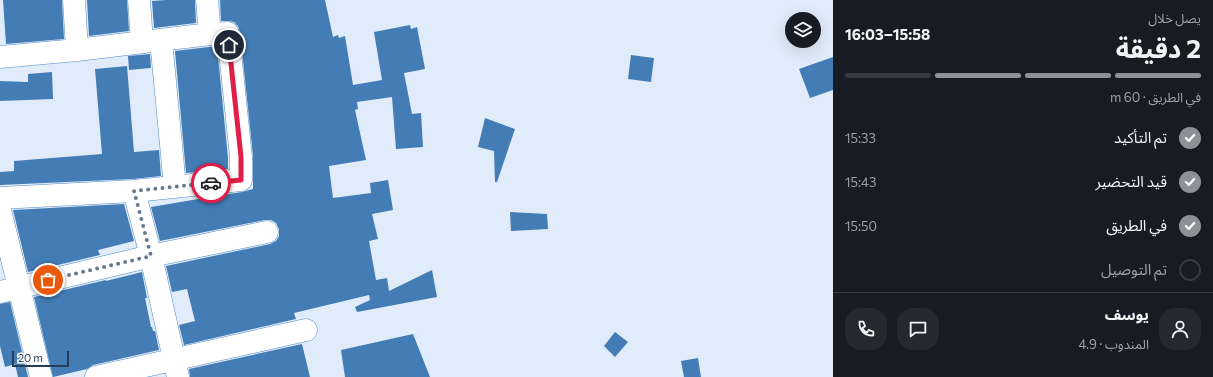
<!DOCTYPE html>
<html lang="ar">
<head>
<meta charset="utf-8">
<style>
	body { margin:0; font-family:Commissioner,"Noto Sans Arabic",sans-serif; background:#242831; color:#f1f3f6; direction:rtl; height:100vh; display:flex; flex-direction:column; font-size:15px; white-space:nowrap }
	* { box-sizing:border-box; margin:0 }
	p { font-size:13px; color:#9ea1a6 }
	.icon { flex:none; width:22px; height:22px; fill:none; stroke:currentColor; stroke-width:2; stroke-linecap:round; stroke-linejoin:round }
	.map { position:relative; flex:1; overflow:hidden; direction:ltr }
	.details { display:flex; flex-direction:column; background:#171b24; width:380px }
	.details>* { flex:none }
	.tools { position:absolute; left:785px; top:12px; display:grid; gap:8px }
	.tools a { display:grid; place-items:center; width:36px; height:36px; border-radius:50%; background:#171b24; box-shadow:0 4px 16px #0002; font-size:20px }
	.scale { position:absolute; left:12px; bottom:10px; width:57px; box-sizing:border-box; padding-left:4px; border:2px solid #253d56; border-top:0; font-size:11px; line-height:14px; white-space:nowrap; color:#253d56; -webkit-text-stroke:3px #fff; paint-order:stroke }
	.pin { position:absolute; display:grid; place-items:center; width:34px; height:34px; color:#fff; margin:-17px; border:2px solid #fff; border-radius:50%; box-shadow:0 1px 4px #0007 }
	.courier { position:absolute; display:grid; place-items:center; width:40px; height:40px; margin:-20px; border:3px solid #e11d48; border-radius:50%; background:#fff; color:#222; box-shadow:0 1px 5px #0007 }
	.summary em { font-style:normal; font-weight:700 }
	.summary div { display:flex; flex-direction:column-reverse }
	.summary { display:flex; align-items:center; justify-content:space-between; height:68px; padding:0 12px }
	h1 { font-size:26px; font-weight:700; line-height:30px }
	.bar { display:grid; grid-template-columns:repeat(4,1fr); gap:6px 4px; align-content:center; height:48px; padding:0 12px }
	.bar i { height:5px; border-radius:3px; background:#363941 }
	.bar .selected { background:#8c9099 }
	.bar p { grid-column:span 4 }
	.line { display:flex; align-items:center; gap:10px; padding:0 12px; border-top:1px solid #363941 }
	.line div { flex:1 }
	.round { display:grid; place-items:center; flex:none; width:42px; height:42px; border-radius:16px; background:#242831 }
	ol { padding:0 12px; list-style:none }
	li { display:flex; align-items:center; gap:12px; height:44px }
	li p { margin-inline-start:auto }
	li .icon { padding:4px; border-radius:50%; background:#8c9099; color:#fff; stroke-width:4 }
	li:last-child { color:#9ea1a6 }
	li i { width:22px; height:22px; border:2px solid #363941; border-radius:50% }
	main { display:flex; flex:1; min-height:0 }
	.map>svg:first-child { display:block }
</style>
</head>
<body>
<main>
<section class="details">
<div class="summary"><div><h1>2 دقيقة</h1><p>يصل خلال</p></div><em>15:58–16:03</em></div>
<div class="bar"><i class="selected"></i><i class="selected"></i><i class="selected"></i><i></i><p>في الطريق · 60 m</p></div>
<ol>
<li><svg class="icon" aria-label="check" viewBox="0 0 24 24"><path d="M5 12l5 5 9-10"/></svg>تم التأكيد<p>15:33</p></li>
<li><svg class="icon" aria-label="check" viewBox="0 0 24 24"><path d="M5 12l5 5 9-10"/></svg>قيد التحضير<p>15:43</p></li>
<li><svg class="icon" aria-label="check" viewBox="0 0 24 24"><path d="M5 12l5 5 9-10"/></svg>في الطريق<p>15:50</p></li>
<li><i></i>تم التوصيل</li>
</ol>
<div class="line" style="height:72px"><a class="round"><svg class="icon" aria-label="person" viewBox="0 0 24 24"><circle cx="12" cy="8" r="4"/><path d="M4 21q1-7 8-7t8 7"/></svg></a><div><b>يوسف</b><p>المندوب · 4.9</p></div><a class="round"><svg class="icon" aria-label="chat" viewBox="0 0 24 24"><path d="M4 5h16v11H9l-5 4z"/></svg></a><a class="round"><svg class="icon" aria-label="phone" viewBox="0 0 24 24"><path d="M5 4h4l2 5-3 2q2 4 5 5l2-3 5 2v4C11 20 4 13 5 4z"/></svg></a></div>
</section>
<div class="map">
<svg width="833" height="377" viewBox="0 0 833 377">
	<rect width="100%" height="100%" fill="#e0ecf9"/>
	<path fill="#447cb5" d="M 3,0 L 62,0 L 64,39 L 6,44 Z
		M 87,0 L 127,0 L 129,31 L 89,36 Z
		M 166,0 L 195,0 L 196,23 L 154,28 L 152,1 Z
		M 220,0 L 325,0 L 333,37 L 338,35 L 339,38 L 345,36 L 353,85 L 382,80 L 374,32 L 410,25 L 411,29 L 417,27 L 425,69 L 404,73 L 412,114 L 421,113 L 423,147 L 396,149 L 392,97 L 357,102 L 358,109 L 355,110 L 366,160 L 329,166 L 333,198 L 371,193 L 370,183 L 388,180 L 393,210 L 372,214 L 378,239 L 369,241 L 376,280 L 387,278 L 389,291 L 432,270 L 437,297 L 357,312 L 355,307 L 370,300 L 369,295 L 294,313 L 296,319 L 184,345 L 179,325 L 195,321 L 187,289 L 172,292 L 166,266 L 270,244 L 276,241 L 279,236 L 279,229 L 276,223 L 271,220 L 265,220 L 160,241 L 151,207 L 222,195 L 242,192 L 253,189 L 253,156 L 240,32 L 238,26 L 234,22 L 228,21 L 221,21 Z
		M 217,46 L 228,158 L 228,169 L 186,173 L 175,51 Z
		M 150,54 L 151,68 L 129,70 L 128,56 Z
		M 631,55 L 654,58 L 651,82 L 628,79 Z
		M 833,57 L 833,90 L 810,98 L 799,69 Z
		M 127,66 L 134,152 L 159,150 L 161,176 L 133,179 L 0,185 L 0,172 L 14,171 L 14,161 L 102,154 L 95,69 Z
		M 52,72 L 53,99 L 0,101 L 0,81 L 28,82 L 28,74 Z
		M 485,118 L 515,129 L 497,182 L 495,182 L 494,151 L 478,147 Z
		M 124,204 L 134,241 L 98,250 L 100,255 L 28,272 L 13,210 Z
		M 510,212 L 547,214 L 548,229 L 511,231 Z
		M 142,272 L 147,298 L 145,298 L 151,327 L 152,327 L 153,331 L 155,331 L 159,350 L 93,365 L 87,369 L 53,377 L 34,297 L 106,280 L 106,281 Z
		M 10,302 L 28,377 L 18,377 L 15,364 L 5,367 L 0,346 L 0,304 Z
		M 615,332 L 628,342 L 615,357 L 604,346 Z
		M 413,334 L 430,377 L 345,377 L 341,350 Z
		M 302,344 L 310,377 L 190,377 L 189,369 Z
		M 698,358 L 701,377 L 684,377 L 681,361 Z"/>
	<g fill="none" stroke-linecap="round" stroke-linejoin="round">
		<defs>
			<path id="street" d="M 74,0 L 77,50
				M 139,0 L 142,42
				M 161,40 L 175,187
				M 0,57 L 77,50 L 210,34 L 207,0
				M 134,191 L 241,180 L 241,157 L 228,33 L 210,34
				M 0,198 L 134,191 L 151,256 L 178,377
				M 0,210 L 41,377
				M 0,292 L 151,256 L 267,232
				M 96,377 L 306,330"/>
		</defs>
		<use href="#street" stroke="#538bc6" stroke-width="23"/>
		<use href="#street" stroke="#fff" stroke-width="22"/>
	</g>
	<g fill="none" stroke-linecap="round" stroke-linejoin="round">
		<path stroke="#667a8f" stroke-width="4" stroke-dasharray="0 7.2" d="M 48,280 L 151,256 L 134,191 L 211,183"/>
		<path stroke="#e11d48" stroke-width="5" d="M 211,183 L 241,180 L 241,157 L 229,45"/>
	</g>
</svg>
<div class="tools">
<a><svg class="icon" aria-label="layers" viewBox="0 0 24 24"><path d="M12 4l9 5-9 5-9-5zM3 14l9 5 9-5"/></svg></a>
</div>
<div class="scale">20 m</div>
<div class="pin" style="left:48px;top:280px;background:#ea580c"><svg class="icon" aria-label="bag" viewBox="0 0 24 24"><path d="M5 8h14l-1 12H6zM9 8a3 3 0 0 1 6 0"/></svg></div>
<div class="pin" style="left:229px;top:45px;background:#1f2937"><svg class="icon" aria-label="home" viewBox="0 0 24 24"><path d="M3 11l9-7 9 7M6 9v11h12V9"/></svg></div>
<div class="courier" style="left:211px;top:183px"><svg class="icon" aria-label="car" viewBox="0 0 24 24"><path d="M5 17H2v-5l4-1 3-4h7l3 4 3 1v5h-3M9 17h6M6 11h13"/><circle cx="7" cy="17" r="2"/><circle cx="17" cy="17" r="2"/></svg></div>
</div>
</main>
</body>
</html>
